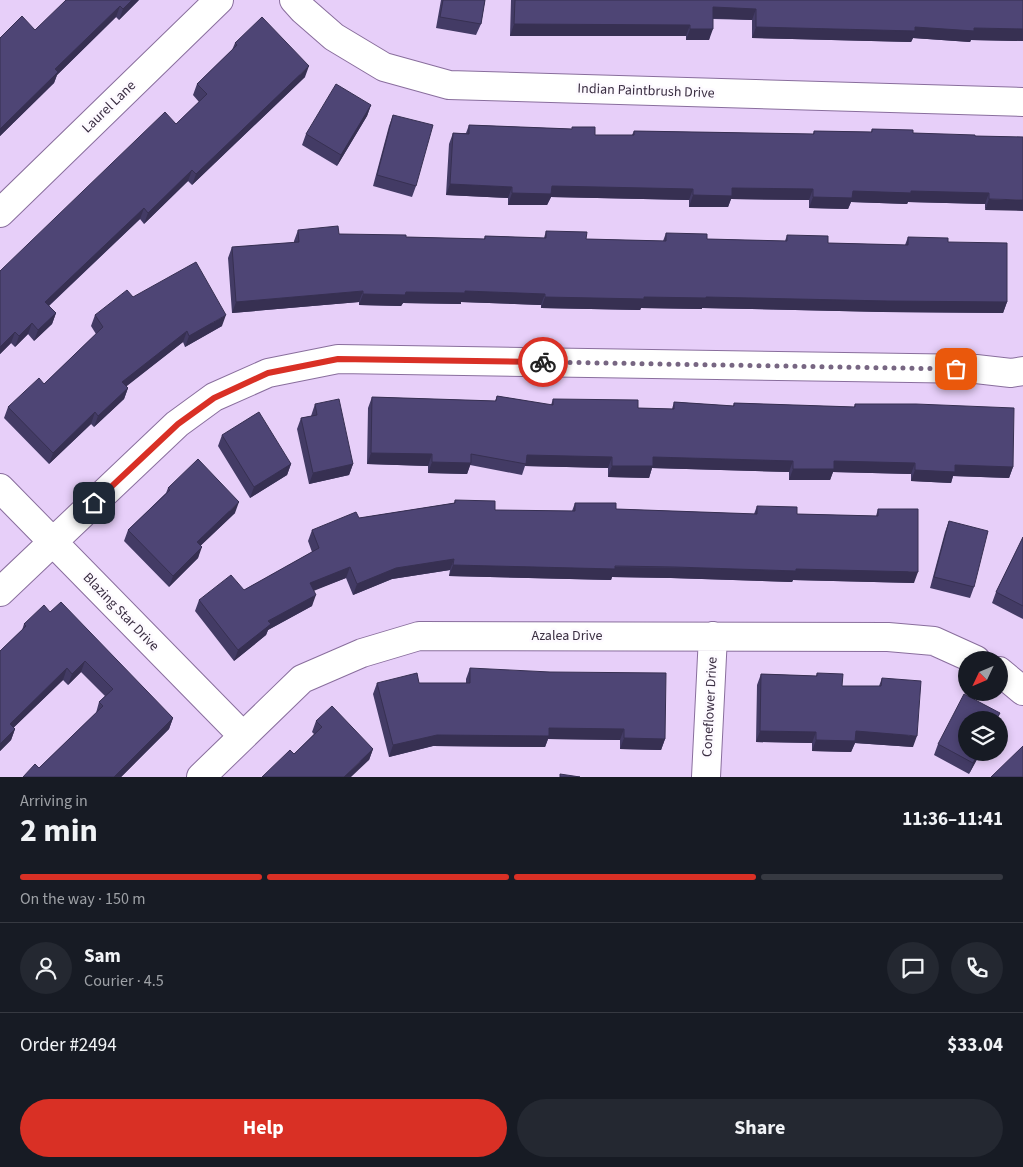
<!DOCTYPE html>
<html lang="en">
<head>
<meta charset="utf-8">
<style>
	body { margin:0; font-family:"Source Sans 3",sans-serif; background:#242831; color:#f1f3f6; height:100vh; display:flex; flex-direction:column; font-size:19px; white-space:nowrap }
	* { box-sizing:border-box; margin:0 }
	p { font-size:16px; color:#9ea1a6 }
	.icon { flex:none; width:28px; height:28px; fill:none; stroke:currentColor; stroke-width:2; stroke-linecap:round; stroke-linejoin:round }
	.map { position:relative; height:777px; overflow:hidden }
	.panel { display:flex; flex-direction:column; background:#171b24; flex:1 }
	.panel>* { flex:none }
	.needle { width:32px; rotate:226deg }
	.buttons { position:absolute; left:958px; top:651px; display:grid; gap:10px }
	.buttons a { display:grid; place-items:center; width:50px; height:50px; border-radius:50%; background:#171b24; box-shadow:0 2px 8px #0003; font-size:25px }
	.pin { position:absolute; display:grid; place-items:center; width:42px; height:42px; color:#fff; margin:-21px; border-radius:10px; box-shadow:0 2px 8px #0006 }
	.courier { position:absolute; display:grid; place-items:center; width:50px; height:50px; margin:-25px; border:4px solid #d93025; border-radius:50%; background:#fff; color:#222; box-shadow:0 1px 6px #0007 }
	.head em { font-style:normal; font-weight:700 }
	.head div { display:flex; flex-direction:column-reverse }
	.head { display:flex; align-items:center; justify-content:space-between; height:85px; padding:0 20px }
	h1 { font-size:32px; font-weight:700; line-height:38px }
	.bar { display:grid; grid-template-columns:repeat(4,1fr); gap:8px 5px; align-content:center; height:60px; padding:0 20px }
	.bar i { height:6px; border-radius:4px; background:#363941 }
	.bar .active { background:#d93025 }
	.bar p { grid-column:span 4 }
	.line { display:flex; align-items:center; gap:12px; padding:0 20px; border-top:1px solid #363941 }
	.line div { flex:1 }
	.round { display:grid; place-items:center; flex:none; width:52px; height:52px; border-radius:26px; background:#242831 }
	.action { display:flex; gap:10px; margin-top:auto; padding:10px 20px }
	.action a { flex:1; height:58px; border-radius:30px; background:#d93025; color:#fff; font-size:20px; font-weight:700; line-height:58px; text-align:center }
	.action a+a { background:#242831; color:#f1f3f6 }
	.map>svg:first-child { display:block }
</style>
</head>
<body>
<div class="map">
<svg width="1023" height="777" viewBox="0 0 1023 777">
	<rect width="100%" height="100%" fill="#e7cff9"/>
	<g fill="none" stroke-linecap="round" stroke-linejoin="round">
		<defs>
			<path id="minor" d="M 294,0 L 303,10 L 334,37 L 384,67 L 449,85 L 1023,102
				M 0,213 L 219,0
				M 0,488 L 243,736
				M 0,592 L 177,424 L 214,397 L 268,373 L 338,359 L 976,369 L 1011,373 L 1023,371
				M 999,671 L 1023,691
				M 201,777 L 302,679 L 362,653 L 419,636 L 888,637 L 934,641 L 976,660
				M 706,777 L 713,636"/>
		</defs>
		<use href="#minor" stroke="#896e9d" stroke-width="30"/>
		<use href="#minor" stroke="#fff" stroke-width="28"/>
	</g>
	<path fill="#433b65" d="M 139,0 L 119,20 L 116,17 L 57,75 L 54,83 L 0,136 L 0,38 L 35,30 Z
		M 441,0 L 485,0 L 481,24 L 476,35 L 436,28 Z
		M 511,0 L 1023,0 L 1023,41 L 971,40 L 970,42 L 913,38 L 911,42 L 752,38 L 752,20 L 713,19 L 709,40 L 686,40 L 686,36 L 510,36 Z
		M 235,43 L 305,77 L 192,185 L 188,181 L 144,224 L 140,219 L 49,306 L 56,313 L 52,324 L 34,341 L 28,334 L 15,347 L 11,343 L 0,354 L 0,271 L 176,124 L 199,102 L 193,95 L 197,84 L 232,50 Z
		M 371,105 L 367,116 L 337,166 L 302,145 L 306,134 Z
		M 393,115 L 416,186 L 412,197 L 373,186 L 389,126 Z
		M 469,125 L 572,129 L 572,127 L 595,135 L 632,135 L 634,131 L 813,134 L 814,131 L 871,132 L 872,129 L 913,133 L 975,136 L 1023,137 L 985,210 L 985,204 L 908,202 L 907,204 L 851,202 L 848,209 L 809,208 L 809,200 L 731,199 L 728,207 L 689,207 L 689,200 L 551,197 L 547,205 L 508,205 L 508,198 L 446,195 L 449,144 L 453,133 L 466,133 Z
		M 298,230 L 339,234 L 406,237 L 484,239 L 485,236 L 544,238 L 546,231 L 586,239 L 663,241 L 666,233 L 707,239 L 785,241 L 787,235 L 828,243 L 905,245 L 908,237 L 948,242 L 1007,302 L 1003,313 L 883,312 L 702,308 L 702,309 L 641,308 L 640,310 L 541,308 L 541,305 L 461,302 L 461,304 L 403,303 L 401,306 L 359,305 L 359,302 L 232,313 L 228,258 L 232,247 L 294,243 L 294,241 Z
		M 133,297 L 222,326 L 185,347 L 183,342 L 126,386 L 128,388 L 124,399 L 94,427 L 91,424 L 49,464 L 4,418 L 8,407 L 44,384 L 96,334 L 91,326 L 95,315 Z
		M 497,396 L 551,405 L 553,399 L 638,408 L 672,409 L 674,402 L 733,406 L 734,403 L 854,407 L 855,404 L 1013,467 L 1009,478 L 953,476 L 951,483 L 911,481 L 911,474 L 833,472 L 830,480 L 789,480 L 789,472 L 652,468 L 649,478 L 608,477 L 608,468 L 525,466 L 522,475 L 470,465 L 467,474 L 428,473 L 428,466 L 367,464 L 368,408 L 372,397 L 495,401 Z
		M 315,404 L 353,464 L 349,475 L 309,484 L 297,429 L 301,418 L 311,416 Z
		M 222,435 L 291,464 L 287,475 L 250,498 L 218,446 Z
		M 168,488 L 235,513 L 201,545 L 198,558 L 169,587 L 124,541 L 128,530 L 166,493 Z
		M 455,500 L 495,510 L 572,511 L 575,503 L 616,509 L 754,514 L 757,506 L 797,514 L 876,516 L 878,509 L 914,583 L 793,580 L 792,582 L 671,578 L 612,577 L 611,580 L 449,576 L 450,570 L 392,579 L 353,595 L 346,578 L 314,590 L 312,606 L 268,630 L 266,635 L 234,661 L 195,611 L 199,600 L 244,590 L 312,552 L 308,541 L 312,530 L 359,518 L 454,503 Z
		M 949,521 L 974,587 L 970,598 L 930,588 L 945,532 Z
		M 1023,537 L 1023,619 L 992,603 L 996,592 Z
		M 50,612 L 173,718 L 169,729 L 121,777 L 23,777 L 39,768 L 96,713 L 99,702 L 105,696 L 81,672 L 68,685 L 63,680 L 13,728 L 15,729 L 11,740 L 0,751 L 0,651 L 22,630 L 24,624 Z
		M 470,668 L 665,739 L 661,750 L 620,749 L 620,740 L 548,739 L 545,747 L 433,746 L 389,757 L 373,694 L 377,683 L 466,683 L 466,679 Z
		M 817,673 L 842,686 L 879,686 L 882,678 L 913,747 L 855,743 L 851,752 L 812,751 L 812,743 L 756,742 L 757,685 L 761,674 L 816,676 Z
		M 316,721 L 373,749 L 369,760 L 262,777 L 294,754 L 314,734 L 312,732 Z
		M 938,744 L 966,752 L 981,752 L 969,774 L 934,755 Z"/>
	<path fill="#373052" d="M 132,0 L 139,0 L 119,20 L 123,9 Z
		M 120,6 L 116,17 L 57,75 L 54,83 L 0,136 L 0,129 L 55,69 Z
		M 713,7 L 756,9 L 752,20 L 709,18 Z
		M 514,24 L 690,25 L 686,36 L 510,36 Z
		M 756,27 L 915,27 L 1023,29 L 1023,41 L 971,40 L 970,42 L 913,38 L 911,42 L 752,38 Z
		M 690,29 L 713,29 L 709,40 L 686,40 Z
		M 309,66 L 305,77 L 192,185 L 196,174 Z
		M 371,105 L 367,116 L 337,166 L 341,155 Z
		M 192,170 L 188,181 L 144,224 L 148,213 Z
		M 450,184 L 512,187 L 508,198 L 446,195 Z
		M 552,186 L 693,189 L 689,200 L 551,197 L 547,205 L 508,205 L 512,193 Z
		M 732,188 L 813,189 L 809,200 L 731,199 L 728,207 L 689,207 L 693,195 Z
		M 853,191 L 911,191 L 989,193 L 985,204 L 908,202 L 907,204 L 851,202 L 848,209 L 809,208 L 813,197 Z
		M 989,199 L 1023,200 L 1023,211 L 985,210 Z
		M 144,208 L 140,219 L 41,313 L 45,302 Z
		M 363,291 L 359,302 L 232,313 L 236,302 Z
		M 465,291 L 545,294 L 541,305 L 461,302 L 461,304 L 403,303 L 401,306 L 359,305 L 363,294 L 406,292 Z
		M 545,297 L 706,297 L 1007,302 L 1003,313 L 883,312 L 702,308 L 702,309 L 641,308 L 640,310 L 541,308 Z
		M 56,313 L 52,324 L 34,341 L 38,330 Z
		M 226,315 L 222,326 L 185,347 L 189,336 Z
		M 32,323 L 28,334 L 15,347 L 19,336 Z
		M 187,331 L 183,342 L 118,393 L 122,382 Z
		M 15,332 L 11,343 L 0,354 L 0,347 Z
		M 128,388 L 124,399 L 94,427 L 98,416 Z
		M 95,412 L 91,424 L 49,464 L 53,453 Z
		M 371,453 L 432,454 L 428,466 L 367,464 Z
		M 527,455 L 612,457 L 608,468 L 525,466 Z
		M 653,457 L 793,461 L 789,472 L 652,468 L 649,478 L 608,477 L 612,466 Z
		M 834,461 L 915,463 L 911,474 L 833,472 L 830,480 L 789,480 L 793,469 Z
		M 432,462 L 471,463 L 467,474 L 428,473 Z
		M 291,464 L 287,475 L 250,498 L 254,487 Z
		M 353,464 L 349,475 L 309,484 L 313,473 Z
		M 955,465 L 1013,467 L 1009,478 L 953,476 L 951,483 L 911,481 L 915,470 Z
		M 239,502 L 235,513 L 193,553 L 197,542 Z
		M 202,547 L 198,558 L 169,587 L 173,576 Z
		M 454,559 L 450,570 L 392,579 L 353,595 L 357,584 L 396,568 Z
		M 453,565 L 796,569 L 918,572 L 914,583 L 793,580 L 792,582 L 671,578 L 612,577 L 611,580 L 449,576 Z
		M 350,567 L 346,578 L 306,594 L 310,583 Z
		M 316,595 L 312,606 L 268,630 L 266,635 L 234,661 L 238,650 L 268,621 Z
		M 85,661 L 81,672 L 68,685 L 72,674 Z
		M 67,668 L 63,680 L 6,735 L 10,724 Z
		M 173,718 L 169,729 L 121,777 L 114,777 Z
		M 549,728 L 624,729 L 620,740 L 548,739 L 545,747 L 433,746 L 389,757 L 393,745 L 437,735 Z
		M 15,729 L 11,740 L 0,751 L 0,744 Z
		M 760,731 L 816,732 L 812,743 L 756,742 Z
		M 856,731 L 917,736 L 913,747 L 855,743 L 851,752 L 812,751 L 816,740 Z
		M 624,738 L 665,739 L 661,750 L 620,749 Z
		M 373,749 L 369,760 L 351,777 L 344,777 Z
		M 979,752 L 981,752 L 969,774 L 973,763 Z"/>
	<path fill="#4e4575" stroke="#373052" d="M 66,0 L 132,0 L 123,9 L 120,6 L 55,69 L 58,72 L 0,129 L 0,38 L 22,16 L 35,30 Z
		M 443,0 L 485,0 L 481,24 L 440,17 Z
		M 515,0 L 1023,0 L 1023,29 L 974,28 L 974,31 L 915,27 L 915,31 L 756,27 L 756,9 L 713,7 L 713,29 L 690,29 L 690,25 L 514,24 Z
		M 262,17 L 309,66 L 196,174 L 192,170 L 148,213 L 144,208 L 45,302 L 56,313 L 38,330 L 32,323 L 19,336 L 15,332 L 0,347 L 0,271 L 165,112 L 176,124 L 207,94 L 197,84 L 237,45 L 235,43 Z
		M 336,84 L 371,105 L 341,155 L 306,134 Z
		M 393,115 L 433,125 L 416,186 L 377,175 Z
		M 469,125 L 572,129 L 572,127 L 595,127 L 595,135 L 634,135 L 634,131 L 814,134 L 814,131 L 872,132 L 872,129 L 913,130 L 913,133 L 975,135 L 975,136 L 1023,137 L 1023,200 L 989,199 L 989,193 L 911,191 L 911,193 L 853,191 L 852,198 L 813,197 L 813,189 L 732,188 L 732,196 L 693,195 L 693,189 L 552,186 L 551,194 L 512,193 L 512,187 L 450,184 L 453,133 L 469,134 Z
		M 338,226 L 339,234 L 406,235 L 406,237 L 485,239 L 485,236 L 546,238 L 546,231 L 587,232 L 586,239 L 666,241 L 666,233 L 707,234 L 707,239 L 787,241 L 787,235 L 828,236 L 828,243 L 908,245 L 908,237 L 948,238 L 948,242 L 1007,243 L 1007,302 L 887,301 L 706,297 L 706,298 L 644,297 L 644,299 L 545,297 L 545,294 L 465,291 L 465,293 L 406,292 L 405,295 L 363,294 L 363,291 L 236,302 L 232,247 L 299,242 L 298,230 Z
		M 196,262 L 226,315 L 189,336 L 187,331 L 122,382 L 128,388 L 98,416 L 95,412 L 53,453 L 8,407 L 39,378 L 44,384 L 103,327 L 95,315 L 127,290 L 133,297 Z
		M 497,396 L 553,405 L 553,399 L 638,400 L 638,408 L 674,409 L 674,402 L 734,406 L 734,403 L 855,407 L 855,404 L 916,404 L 1014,408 L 1013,467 L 955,465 L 955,472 L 915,470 L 915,463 L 834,461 L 834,469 L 793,469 L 793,461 L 653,457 L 653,466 L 612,466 L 612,457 L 527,455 L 526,464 L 471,454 L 471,463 L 432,462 L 432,454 L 371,453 L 372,397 L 496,401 Z
		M 339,399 L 353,464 L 313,473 L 301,418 L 317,415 L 315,404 Z
		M 259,412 L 291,464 L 254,487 L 222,435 Z
		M 198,459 L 239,502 L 197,542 L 202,547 L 173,576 L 128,530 L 170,490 L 168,488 Z
		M 455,500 L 495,501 L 495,510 L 575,511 L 575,503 L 616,503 L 616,509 L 757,514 L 757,506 L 797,507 L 797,514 L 878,516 L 878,509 L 918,509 L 918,572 L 796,569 L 796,571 L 675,567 L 615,566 L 615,569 L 453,565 L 454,559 L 396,568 L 357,584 L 350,567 L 310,583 L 316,595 L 268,621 L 271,624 L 238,650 L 199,600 L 231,575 L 244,590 L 319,548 L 312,530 L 356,512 L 359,518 L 455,503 Z
		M 949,521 L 988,531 L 974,587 L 934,577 Z
		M 1023,537 L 1023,606 L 996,592 Z
		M 61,602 L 173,718 L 114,777 L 23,777 L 35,764 L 39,768 L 103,706 L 99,702 L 113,689 L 85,661 L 72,674 L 67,668 L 10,724 L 15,729 L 0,744 L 0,651 L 26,626 L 24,624 L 44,605 L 50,612 Z
		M 470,668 L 550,672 L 666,673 L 665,739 L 624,738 L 624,729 L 549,728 L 549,736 L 437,735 L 393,745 L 377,683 L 417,673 L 419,683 L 470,683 Z
		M 817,673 L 843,674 L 842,686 L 881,686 L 882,678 L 921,681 L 917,736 L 856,731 L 855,741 L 816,740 L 816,732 L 760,731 L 761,674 L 817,676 Z
		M 964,694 L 1000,713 L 996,720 L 966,720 L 966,752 L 979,752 L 973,763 L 938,744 Z
		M 332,706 L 373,749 L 344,777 L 262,777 L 290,750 L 294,754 L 322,727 L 316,721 Z
		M 1023,746 L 1023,777 L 991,777 Z
		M 560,774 L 580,777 L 560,777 Z"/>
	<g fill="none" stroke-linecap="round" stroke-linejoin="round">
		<path stroke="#776682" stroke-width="5" stroke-dasharray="0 9" d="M 543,362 L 956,369"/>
		<path stroke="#d93025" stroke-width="6" d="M 94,503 L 178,424 L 214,398 L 268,373 L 338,359 L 543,362"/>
	</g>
	<g text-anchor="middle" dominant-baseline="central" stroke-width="5" stroke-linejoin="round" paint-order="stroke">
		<g font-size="14" fill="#3a2e42" stroke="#fdfaff">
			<text transform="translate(646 91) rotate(2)">Indian Paintbrush Drive</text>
			<text transform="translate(109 107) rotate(-44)">Laurel Lane</text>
			<text transform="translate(121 612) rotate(46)">Blazing Star Drive</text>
			<text x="567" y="636">Azalea Drive</text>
			<text transform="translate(710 707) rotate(-87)">Coneflower Drive</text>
		</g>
	</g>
</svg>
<div class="buttons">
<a><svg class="needle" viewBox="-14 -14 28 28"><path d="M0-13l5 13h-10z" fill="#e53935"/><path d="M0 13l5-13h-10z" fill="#9ea1a6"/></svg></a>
<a><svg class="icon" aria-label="layers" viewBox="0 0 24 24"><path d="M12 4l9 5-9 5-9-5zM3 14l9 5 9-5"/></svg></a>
</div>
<div class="pin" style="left:956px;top:369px;background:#ea580c"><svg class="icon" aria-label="bag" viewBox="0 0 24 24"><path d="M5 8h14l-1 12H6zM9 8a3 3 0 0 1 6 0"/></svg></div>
<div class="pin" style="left:94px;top:503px;background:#1f2937"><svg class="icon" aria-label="home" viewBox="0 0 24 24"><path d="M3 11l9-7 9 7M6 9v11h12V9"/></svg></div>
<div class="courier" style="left:543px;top:362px"><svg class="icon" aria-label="bike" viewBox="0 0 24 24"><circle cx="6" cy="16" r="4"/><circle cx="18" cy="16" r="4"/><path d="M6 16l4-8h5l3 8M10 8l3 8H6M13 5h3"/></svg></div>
</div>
<section class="panel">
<div class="head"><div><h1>2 min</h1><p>Arriving in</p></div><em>11:36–11:41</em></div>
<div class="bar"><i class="active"></i><i class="active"></i><i class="active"></i><i></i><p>On the way · 150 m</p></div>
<div class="line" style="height:90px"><a class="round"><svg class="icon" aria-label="person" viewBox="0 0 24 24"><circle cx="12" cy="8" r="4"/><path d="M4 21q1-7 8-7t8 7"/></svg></a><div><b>Sam</b><p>Courier · 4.5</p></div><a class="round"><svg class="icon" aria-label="chat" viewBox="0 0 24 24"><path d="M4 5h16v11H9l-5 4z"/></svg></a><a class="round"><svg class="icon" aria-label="phone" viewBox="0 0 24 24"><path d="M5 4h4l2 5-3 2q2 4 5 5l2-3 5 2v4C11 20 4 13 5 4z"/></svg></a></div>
<div class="line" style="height:65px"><div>Order #2494</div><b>$33.04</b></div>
<div class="action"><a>Help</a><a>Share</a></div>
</section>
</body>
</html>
